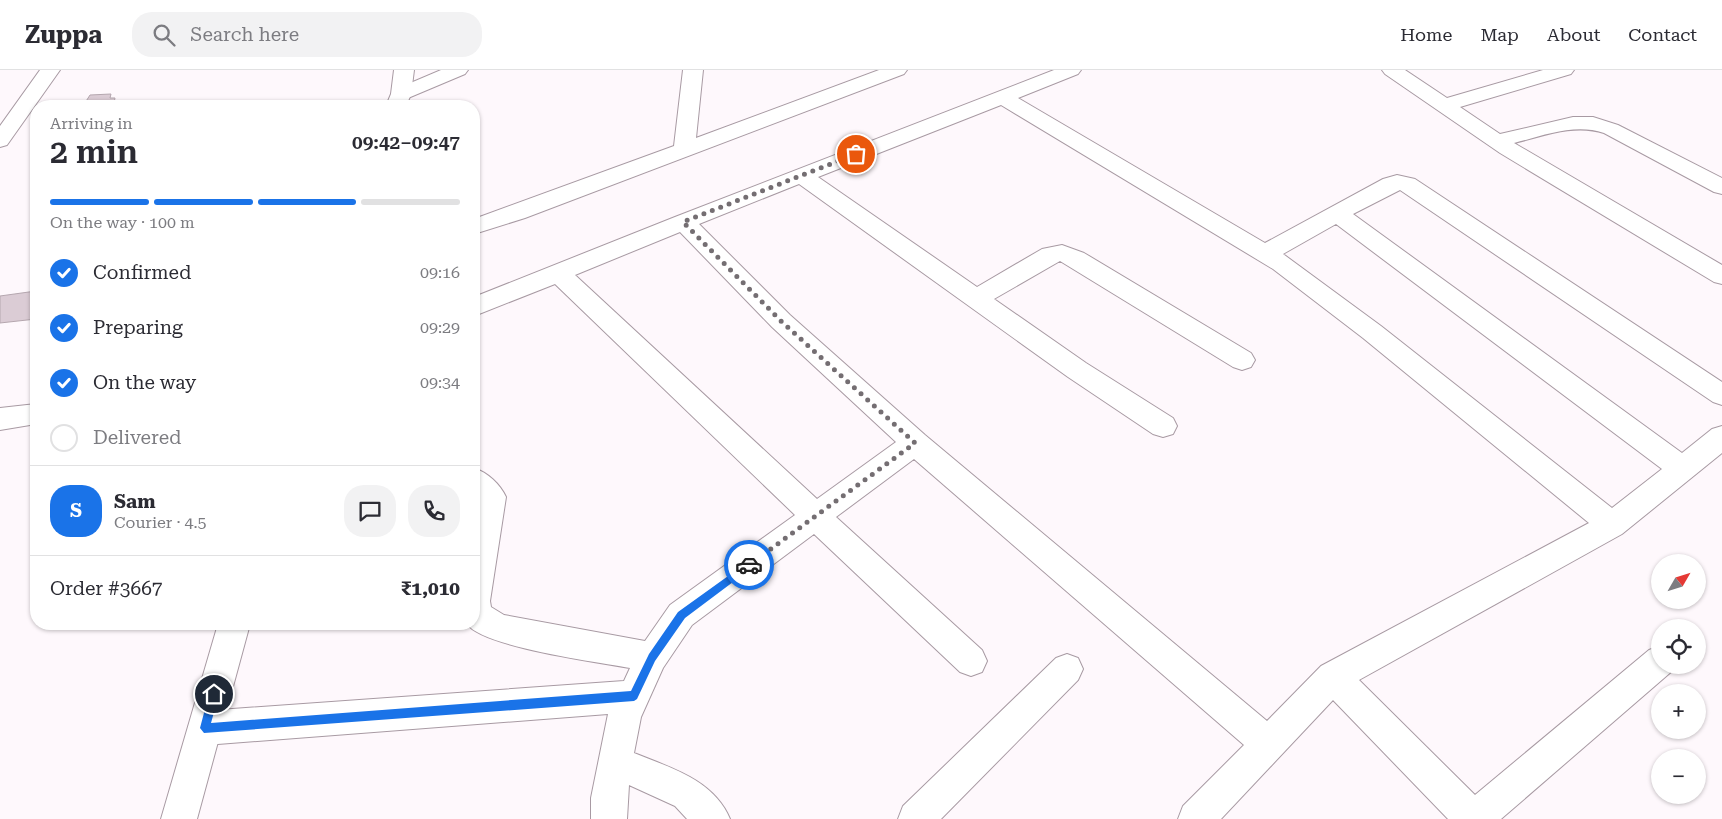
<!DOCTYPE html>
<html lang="en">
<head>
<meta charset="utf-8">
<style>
	body { margin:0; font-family:"Roboto Serif",serif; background:#f2f2f3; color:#2b2b33; height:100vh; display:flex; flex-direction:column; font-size:19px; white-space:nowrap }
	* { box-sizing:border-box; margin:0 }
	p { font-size:16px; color:#7c7c81 }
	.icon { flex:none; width:28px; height:28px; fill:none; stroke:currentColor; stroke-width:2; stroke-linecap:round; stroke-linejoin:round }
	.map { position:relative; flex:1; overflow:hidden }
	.details { position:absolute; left:30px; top:30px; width:450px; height:530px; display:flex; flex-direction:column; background:#fff; border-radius:20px; box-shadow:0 1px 4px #0004 }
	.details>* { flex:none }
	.needle { width:32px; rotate:51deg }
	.buttons { position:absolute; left:1651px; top:484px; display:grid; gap:10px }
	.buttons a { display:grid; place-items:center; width:55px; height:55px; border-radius:50%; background:#fff; box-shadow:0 1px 4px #0004; font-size:25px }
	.pin { position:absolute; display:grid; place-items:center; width:42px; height:42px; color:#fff; margin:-21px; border:2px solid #fff; border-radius:50%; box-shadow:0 1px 5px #0007 }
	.courier { position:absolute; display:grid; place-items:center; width:50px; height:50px; margin:-25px; border:4px solid #1a73e8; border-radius:50%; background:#fff; color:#222; box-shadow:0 1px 6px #0007 }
	.head em { font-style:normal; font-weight:600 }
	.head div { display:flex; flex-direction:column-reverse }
	.head { display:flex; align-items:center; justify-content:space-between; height:85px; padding:0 20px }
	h1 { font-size:32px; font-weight:600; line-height:38px }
	.bar { display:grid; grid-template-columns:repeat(4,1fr); gap:8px 5px; align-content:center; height:60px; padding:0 20px }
	.bar i { height:6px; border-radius:4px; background:#e1e1e2 }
	.bar .selected { background:#1a73e8 }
	.bar p { grid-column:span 4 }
	.line { display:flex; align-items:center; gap:12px; padding:0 20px; border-top:1px solid #e1e1e2 }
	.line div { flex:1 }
	.round { display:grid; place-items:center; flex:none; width:52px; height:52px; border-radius:20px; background:#f2f2f3 }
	ol { padding:0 20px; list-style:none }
	li { display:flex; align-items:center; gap:15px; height:55px }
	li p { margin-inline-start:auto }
	li .icon { padding:5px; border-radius:50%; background:#1a73e8; color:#fff; stroke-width:4 }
	li:last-child { color:#7c7c81 }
	li i { width:28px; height:28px; border:2px solid #e1e1e2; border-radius:50% }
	header { display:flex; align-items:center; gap:30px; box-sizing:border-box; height:70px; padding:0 25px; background:#fff; border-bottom:1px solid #e1e1e2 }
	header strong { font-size:24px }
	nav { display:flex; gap:28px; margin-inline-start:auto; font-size:18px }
	.search { width:350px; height:45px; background:#f2f2f3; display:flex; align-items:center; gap:12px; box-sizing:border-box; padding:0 18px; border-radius:20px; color:#7c7c81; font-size:19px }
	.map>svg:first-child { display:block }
</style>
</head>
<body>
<header>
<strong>Zuppa</strong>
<div class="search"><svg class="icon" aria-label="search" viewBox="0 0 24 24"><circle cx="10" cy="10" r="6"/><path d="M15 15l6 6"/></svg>Search here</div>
<nav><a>Home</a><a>Map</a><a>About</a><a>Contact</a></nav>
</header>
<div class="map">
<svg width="1722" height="749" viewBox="0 0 1722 749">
	<rect width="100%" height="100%" fill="#fef8fc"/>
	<path fill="#dbccd5" stroke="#b5a7af" d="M 111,24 L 110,28 L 115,28 L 114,33 L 120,33 L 117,36 L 83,36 L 90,25 Z
		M 36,221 L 36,249 L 0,253 L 0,226 Z"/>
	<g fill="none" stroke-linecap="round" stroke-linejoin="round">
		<defs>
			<path id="minor" d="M 40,0 L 60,0 L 7,75 L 0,77 L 0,56 Z
				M 441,0 L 468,0 L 465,4 L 408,28 L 401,30 L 394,28 L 391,24 L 394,20 Z
				M 683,0 L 703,0 L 696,68 L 879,0 L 907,0 L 904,4 L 525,148 L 474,164 L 474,149 L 674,76 Z
				M 1054,0 L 1081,0 L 1078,4 L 1018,28 L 1265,173 L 1383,109 L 1397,105 L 1415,109 L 1722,312 L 1722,335 L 1713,332 L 1400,120 L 1353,144 L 1682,383 L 1712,359 L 1722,356 L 1722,383 L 1622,464 L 1359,610 L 1475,725 L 1649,580 L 1660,576 L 1660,595 L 1674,595 L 1671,602 L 1501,749 L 1448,749 L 1333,630 L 1221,749 L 1178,749 L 1183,736 L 1244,675 L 914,389 L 836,447 L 982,580 L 987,591 L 982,602 L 971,606 L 960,602 L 814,464 L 692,555 L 663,598 L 641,647 L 634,683 C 671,698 714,710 730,749 L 687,749 L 675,736 L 629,715 L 627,749 L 591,749 L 591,728 L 608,644 L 205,675 L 193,670 L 188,658 L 193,646 L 205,641 L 624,611 L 630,598 C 598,592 483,577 467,554 L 474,554 L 474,449 L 477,431 L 474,428 L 474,398 C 488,403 500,414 506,427 L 490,531 L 491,537 L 504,545 L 645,571 L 670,535 L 795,445 L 555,214 L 474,246 L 474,227 L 675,147 ZM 1001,35 L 1273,199 L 1363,268 L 1589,453 L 1321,596 L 1267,651 L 925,365 L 790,245 L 699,154 L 799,114 L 1068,307 L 1153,364 L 1163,367 L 1173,364 L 1177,356 L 1173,348 L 1086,293 L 994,229 L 1060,191 L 1233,297 L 1242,300 L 1251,297 L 1255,290 L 1251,283 L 1084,183 L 1062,175 L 1042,179 L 977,217 L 818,107 ZM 1336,154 L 1662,399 L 1612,438 L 1381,256 L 1283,184 ZM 680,162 L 772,257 L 896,372 L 817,429 L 575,205 Z
				M 1382,0 L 1405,0 L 1447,28 L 1543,0 L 1574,0 L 1571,4 L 1460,37 L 1500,64 L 1573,47 L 1593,47 L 1618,55 L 1722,108 L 1722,124 L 1714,122 L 1604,63 C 1574,53 1543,66 1514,73 L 1722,195 L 1722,214 L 1714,212 L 1500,83 L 1385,4 Z
				M 36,334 L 36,354 L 0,360 L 0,338 Z
				M 1067,584 L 1078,588 L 1083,599 L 1078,610 L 941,749 L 898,749 L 903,736 L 1056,588 Z"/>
			<path id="secondary" d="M 394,0 L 414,0 L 411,24 L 406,36 L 386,36 L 391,24 Z
				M 218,554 L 250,554 L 197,749 L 161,749 Z"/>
		</defs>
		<use href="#minor" stroke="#a89aa3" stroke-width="2"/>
		<use href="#secondary" stroke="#a89aa3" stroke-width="2"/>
		<use href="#minor" fill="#fff" fill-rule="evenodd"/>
		<use href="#secondary" fill="#fff" fill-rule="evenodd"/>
	</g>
	<path fill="#1a73e8" d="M 749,491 L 753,492 L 753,497 L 685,548 L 655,591 L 637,629 L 634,631 L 204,663 L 200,658 L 209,624 L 214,619 L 219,624 L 211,653 L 631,621 L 649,584 L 678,542 Z"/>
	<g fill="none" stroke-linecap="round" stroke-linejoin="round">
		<path stroke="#746e72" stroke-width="5" stroke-dasharray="0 9" d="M 749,495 L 915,373 L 781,251 L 683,152 L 856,84"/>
	</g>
</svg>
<div class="buttons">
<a><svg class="needle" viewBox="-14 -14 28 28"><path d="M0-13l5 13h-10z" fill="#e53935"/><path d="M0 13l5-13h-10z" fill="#7c7c81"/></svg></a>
<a><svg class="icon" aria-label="locate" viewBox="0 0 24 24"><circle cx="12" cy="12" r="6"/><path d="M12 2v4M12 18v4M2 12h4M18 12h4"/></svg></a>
<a>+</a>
<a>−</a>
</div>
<div class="pin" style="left:856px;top:84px;background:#ea580c"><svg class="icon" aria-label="bag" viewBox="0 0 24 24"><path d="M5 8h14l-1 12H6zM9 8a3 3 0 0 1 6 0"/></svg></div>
<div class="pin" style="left:214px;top:624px;background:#1f2937"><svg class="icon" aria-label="home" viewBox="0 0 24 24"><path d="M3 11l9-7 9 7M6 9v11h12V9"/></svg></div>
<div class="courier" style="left:749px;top:495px"><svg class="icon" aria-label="car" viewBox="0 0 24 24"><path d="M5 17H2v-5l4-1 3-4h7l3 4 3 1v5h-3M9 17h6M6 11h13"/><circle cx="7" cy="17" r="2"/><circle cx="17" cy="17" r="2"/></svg></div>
<section class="details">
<div class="head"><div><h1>2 min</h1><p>Arriving in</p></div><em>09:42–09:47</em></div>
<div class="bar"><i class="selected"></i><i class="selected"></i><i class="selected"></i><i></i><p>On the way · 100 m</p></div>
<ol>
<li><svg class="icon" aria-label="check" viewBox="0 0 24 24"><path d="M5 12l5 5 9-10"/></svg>Confirmed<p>09:16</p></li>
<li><svg class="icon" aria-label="check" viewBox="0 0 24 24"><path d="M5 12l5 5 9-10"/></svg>Preparing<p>09:29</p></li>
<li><svg class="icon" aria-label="check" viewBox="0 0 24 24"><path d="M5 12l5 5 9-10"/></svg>On the way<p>09:34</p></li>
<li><i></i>Delivered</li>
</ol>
<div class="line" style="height:90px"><b class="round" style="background:#1a73e8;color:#fff">S</b><div><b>Sam</b><p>Courier · 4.5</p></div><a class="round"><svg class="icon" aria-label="chat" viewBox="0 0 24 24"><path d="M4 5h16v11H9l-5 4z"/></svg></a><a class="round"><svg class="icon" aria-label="phone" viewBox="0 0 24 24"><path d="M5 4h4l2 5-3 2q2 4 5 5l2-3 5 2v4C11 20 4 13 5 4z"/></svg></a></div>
<div class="line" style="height:65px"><div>Order #3667</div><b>₹1,010</b></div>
</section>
</div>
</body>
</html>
